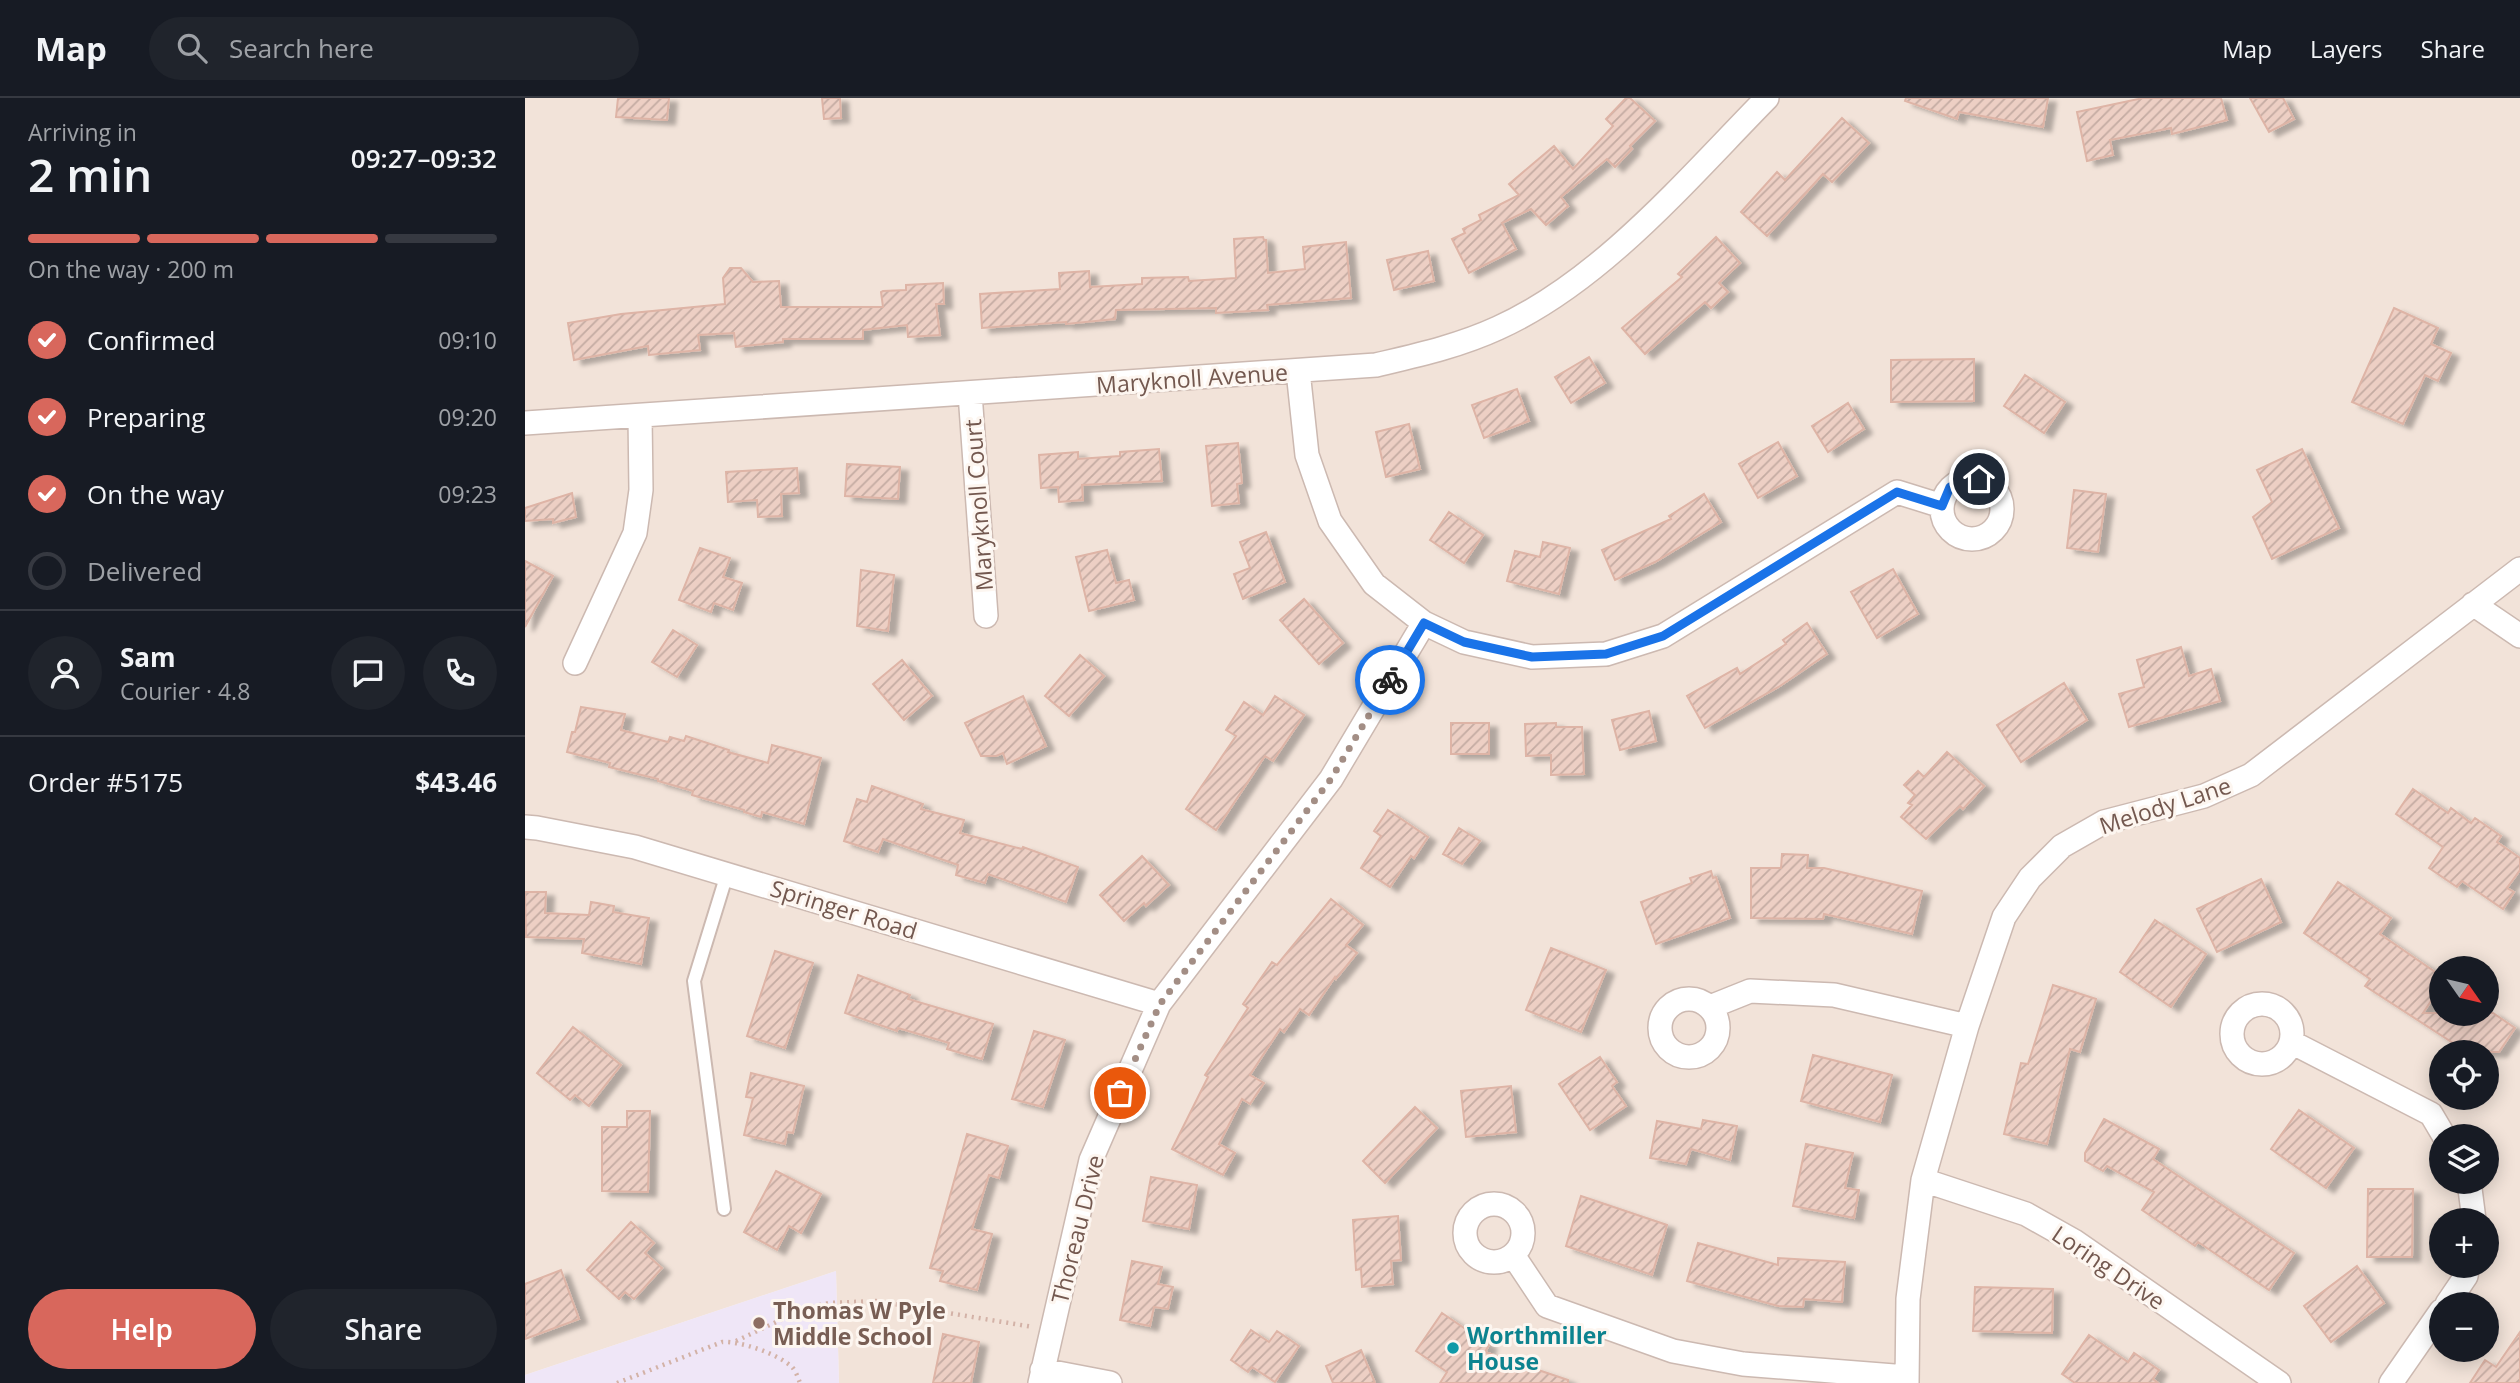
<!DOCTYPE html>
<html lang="en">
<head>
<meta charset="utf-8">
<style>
	body { margin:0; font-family:"Open Sans",sans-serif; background:#20242c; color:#f1f3f6; height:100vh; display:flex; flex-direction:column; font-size:26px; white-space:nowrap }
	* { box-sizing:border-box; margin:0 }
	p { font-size:23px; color:#9ea1a6 }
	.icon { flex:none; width:38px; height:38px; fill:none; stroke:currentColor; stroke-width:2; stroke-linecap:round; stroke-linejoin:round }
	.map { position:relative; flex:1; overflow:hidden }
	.drawer { display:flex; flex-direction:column; background:#171b24; width:525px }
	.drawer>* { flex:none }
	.needle { width:46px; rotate:124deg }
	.tools { position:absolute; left:1904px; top:858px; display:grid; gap:14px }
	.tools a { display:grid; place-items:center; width:70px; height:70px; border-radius:50%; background:#171b24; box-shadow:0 4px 18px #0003; font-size:35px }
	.pin { position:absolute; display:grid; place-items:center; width:60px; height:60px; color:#fff; margin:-30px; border:4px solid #fff; border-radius:50%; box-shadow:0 2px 7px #0007 }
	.courier { position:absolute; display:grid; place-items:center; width:70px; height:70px; margin:-35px; border:5px solid #1a73e8; border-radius:50%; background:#fff; color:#222; box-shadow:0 2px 9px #0007 }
	.summary em { font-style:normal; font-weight:600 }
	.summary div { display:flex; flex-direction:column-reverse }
	.summary { display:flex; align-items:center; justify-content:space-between; height:119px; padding:0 28px }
	h1 { font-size:46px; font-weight:600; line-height:52px }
	.bar { display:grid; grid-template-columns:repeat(4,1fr); gap:10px 7px; align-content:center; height:84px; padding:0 28px }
	.bar i { height:9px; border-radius:5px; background:#363941 }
	.bar .on { background:#d8675c }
	.bar p { grid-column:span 4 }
	.line { display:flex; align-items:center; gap:18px; padding:0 28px; border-top:2px solid #363941 }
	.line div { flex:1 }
	.round { display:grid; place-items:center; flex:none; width:74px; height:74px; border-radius:37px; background:#20242c }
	ol { padding:0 28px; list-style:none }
	li { display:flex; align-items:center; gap:21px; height:77px }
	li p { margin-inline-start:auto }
	li .icon { padding:7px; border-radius:50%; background:#d8675c; color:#fff; stroke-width:4 }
	li:last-child { color:#9ea1a6 }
	li i { width:38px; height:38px; border:4px solid #363941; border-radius:50% }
	.primary-button { display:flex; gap:14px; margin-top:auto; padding:14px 28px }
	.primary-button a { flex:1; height:80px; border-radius:42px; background:#d8675c; color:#fff; font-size:28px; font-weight:600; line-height:80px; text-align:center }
	.primary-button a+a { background:#20242c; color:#f1f3f6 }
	header { display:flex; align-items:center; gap:42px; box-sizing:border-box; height:98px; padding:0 35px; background:#171b24; border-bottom:2px solid #363941 }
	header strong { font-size:33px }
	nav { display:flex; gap:38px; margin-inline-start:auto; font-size:24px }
	.search { width:490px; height:63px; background:#20242c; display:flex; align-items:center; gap:18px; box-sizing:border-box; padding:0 24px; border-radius:38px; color:#9ea1a6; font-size:26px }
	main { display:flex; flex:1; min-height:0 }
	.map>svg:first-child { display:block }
</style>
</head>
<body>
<header>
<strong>Map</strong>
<div class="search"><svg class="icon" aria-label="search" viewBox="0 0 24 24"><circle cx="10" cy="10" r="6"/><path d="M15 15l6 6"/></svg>Search here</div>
<nav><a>Map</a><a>Layers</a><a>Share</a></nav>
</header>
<main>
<section class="drawer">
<div class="summary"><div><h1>2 min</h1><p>Arriving in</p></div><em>09:27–09:32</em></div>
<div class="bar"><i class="on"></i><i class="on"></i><i class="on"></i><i></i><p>On the way · 200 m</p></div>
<ol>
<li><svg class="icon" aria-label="check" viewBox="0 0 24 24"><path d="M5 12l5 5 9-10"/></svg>Confirmed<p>09:10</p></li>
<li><svg class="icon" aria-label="check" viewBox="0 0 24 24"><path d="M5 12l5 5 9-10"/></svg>Preparing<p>09:20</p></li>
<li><svg class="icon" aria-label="check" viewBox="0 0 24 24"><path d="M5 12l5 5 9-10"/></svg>On the way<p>09:23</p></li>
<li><i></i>Delivered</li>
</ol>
<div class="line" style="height:126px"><a class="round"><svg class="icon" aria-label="person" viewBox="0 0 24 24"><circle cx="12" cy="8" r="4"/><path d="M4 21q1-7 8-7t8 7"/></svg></a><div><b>Sam</b><p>Courier · 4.8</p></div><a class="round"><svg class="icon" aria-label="chat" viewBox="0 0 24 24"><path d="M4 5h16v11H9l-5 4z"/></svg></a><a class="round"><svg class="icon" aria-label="phone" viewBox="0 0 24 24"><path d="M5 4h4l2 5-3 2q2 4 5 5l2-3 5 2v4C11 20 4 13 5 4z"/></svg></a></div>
<div class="line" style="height:91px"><div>Order #5175</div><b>$43.46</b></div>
<div class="primary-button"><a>Help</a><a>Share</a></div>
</section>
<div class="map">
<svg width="1995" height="1285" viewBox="0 0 1995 1285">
	<defs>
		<pattern id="building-hatch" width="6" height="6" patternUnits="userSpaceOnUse" patternTransform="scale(1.75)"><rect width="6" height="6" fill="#edcfc4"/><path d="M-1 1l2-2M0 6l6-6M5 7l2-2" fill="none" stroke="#c4aba2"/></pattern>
		<filter id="shadow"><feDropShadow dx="8" dy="4.5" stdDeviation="2" flood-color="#0004"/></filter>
	</defs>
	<rect width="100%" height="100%" fill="#fbf2ea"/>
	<path fill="#f2e3d9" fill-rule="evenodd" d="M 0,0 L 1995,0 L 1995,1285 L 314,1285 L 311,1173 L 0,1277 ZM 1916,870 L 1962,870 L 1962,915 L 1916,915 ZM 1916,954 L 1962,954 L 1962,999 L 1916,999 ZM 1916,1038 L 1962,1038 L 1962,1083 L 1916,1083 ZM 1916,1122 L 1962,1122 L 1962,1167 L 1916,1167 ZM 1916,1206 L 1962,1206 L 1962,1251 L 1916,1251 Z"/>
	<path fill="#efe6f7" d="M 311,1173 L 314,1285 L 0,1285 L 0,1277 Z"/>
	<path fill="url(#building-hatch)" stroke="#deb4a6" stroke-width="2" filter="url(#shadow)" d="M 93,0 L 144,0 L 142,22 L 91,19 Z
		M 297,0 L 315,0 L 316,20 L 299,21 Z
		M 1101,0 L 1105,0 L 1130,23 L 1105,48 L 1107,51 L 1090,69 L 1082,61 L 1036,99 L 1043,108 L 1021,127 L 1006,111 L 977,125 L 991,151 L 944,175 L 927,141 L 940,135 L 938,131 L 956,122 L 954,117 L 994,97 L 984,86 L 1029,48 L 1048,71 L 1088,28 L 1081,21 Z
		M 1381,0 L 1523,0 L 1518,29 L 1434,14 L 1432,21 L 1380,3 Z
		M 1618,0 L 1696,0 L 1702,22 L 1647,36 L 1646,30 L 1585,42 L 1588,57 L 1562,63 L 1552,14 Z
		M 1725,0 L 1758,0 L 1769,21 L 1744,34 Z
		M 1317,20 L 1344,45 L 1307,84 L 1298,76 L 1242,138 L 1216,114 L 1252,74 L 1260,82 Z
		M 738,139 L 739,142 L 741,142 L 743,175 L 780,171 L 778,149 L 821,144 L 826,200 L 742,207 L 743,212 L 691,215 L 691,210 L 591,212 L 590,221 L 541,226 L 541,224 L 457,230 L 455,196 L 535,191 L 534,175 L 564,173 L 565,189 L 617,186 L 617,180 L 663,179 L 664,183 L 711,180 L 709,141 Z
		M 1191,139 L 1215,165 L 1194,185 L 1203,194 L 1186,210 L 1180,204 L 1120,256 L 1097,230 L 1157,179 L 1153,176 Z
		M 903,153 L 909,183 L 869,192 L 862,162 Z
		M 205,170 L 216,170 L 228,184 L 254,183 L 256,209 L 358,209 L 356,194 L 358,193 L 381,192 L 381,187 L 418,185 L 419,206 L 411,206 L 415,237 L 383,239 L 382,227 L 338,232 L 338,241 L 258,241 L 258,244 L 211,249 L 209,235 L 173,237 L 175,252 L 124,257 L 123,248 L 49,262 L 43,225 L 96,216 L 200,206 L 198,180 Z
		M 1869,210 L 1913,230 L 1906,246 L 1926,255 L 1913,283 L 1900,277 L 1878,326 L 1827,304 Z
		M 1064,259 L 1080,285 L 1046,305 L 1030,279 Z
		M 1449,261 L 1449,303 L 1366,304 L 1366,262 Z
		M 1500,277 L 1540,304 L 1519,335 L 1479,308 Z
		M 992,291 L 1004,323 L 959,340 L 947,307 Z
		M 1323,305 L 1339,331 L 1303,354 L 1287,328 Z
		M 884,326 L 895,371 L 861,379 L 851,334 Z
		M 1253,344 L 1272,378 L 1233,400 L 1214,366 Z
		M 713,345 L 717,385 L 712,386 L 714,405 L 687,408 L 681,348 Z
		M 634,351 L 637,383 L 557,387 L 558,402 L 534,404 L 533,389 L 516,390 L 514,357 L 553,354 L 553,361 L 595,358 L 595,354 Z
		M 1777,351 L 1814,430 L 1747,461 L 1728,419 L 1747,404 L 1732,372 Z
		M 322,366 L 375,369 L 373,401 L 320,398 Z
		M 272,370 L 274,395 L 256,396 L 257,418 L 233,419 L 232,402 L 203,404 L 201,374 Z
		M 1549,392 L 1581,396 L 1573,454 L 1542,450 Z
		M 47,395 L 51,419 L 28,425 L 28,421 L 0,423 L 0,410 Z
		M 1179,396 L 1196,424 L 1130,464 L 1090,482 L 1077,452 L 1146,421 L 1144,418 Z
		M 924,414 L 958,437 L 939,465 L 905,442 Z
		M 741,434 L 760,484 L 718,501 L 709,476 L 725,470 L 715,444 Z
		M 1018,444 L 1045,450 L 1034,496 L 982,483 L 990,453 L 1015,459 Z
		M 175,450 L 205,460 L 198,479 L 217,485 L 208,512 L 189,505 L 186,514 L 154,502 Z
		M 582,452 L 591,485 L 604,482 L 609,502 L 564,513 L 551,459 Z
		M 0,463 L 28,478 L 0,529 Z
		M 1368,471 L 1393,516 L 1352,540 L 1326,494 Z
		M 336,472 L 369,477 L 363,533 L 332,528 Z
		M 779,501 L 818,545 L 794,566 L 755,522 Z
		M 1282,525 L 1302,556 L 1255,588 L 1180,630 L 1162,598 L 1212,570 L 1215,576 L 1261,546 L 1258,542 Z
		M 148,532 L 172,547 L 152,579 L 127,564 Z
		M 1656,549 L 1664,578 L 1686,571 L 1695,603 L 1604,629 L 1594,596 L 1619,589 L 1612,562 Z
		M 555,557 L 579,578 L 544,618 L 520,598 Z
		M 377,562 L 407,598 L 379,622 L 348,586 Z
		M 1539,585 L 1562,622 L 1496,664 L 1472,627 Z
		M 498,598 L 521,648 L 482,666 L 478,655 L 471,658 L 456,658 L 440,625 Z
		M 750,598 L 779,617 L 748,663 L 740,658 L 691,732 L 661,711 L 711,638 L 701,632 L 719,604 L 738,617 Z
		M 56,609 L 100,616 L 96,632 L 143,644 L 145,639 L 159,643 L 161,638 L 204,652 L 203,654 L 243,665 L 247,647 L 296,660 L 279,726 L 237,714 L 236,719 L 219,714 L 219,712 L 167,697 L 168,693 L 133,683 L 133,681 L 84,669 L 85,665 L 42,654 L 47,634 L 50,634 Z
		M 1124,613 L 1131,643 L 1095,652 L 1087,622 Z
		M 926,625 L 964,625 L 964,656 L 926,656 Z
		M 1031,625 L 1031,629 L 1057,629 L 1059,676 L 1026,677 L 1026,657 L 1001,658 L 1000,626 Z
		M 1422,654 L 1459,688 L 1438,711 L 1435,708 L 1401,741 L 1376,719 L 1387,707 L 1383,705 L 1390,697 L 1379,687 L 1393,673 L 1399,679 Z
		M 347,688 L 398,706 L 396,711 L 439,722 L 435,735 L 497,751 L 498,749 L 553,769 L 541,804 L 463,776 L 460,785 L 431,777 L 433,767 L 358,741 L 353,754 L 319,743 L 332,701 L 342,704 Z
		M 1888,691 L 1923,715 L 1926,710 L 1946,725 L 1950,720 L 1976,738 L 1972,744 L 1995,760 L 1995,772 L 1982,790 L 1989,794 L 1978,811 L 1937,783 L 1932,789 L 1904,770 L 1918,749 L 1871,716 Z
		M 863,712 L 903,739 L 889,760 L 886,758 L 865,789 L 836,770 L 856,738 L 849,733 Z
		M 934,730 L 955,743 L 937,766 L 918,756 Z
		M 1257,756 L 1283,757 L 1282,770 L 1299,770 L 1397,793 L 1387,836 L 1299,816 L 1298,821 L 1226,820 L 1226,770 L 1256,770 Z
		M 617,758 L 644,787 L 621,808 L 619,805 L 599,823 L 575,797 Z
		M 1186,773 L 1188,780 L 1191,779 L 1205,820 L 1131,846 L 1116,804 L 1167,785 L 1165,780 Z
		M 1736,781 L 1756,824 L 1692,854 L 1672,811 Z
		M 1813,784 L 1866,820 L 1855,836 L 1916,878 L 1916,888 L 1898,915 L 1968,915 L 1990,930 L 1974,954 L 1942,954 L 1840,888 L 1845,881 L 1779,835 Z
		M 0,794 L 21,794 L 20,815 L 64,817 L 66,804 L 89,808 L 88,814 L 124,820 L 116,866 L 57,855 L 59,841 L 1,839 Z
		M 806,801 L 838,827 L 821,847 L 832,855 L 811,881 L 810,879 L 784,917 L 775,911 L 759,934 L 755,931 L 725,977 L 739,985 L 725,1006 L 717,1001 L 694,1046 L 710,1055 L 698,1077 L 647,1051 L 683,979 L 680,977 L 723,910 L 718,906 L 747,864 L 752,867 Z
		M 1630,822 L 1681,856 L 1646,909 L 1595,874 Z
		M 1026,850 L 1081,872 L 1056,934 L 1001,912 Z
		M 250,853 L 288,865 L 260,950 L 222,938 Z
		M 333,877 L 385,897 L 383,901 L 468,926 L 457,961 L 422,951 L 424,945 L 373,930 L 372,933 L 320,915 Z
		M 1528,887 L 1571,901 L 1555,954 L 1545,951 L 1522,1046 L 1479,1036 L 1496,965 L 1503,966 Z
		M 48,929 L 96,967 L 64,1008 L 50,997 L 45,1002 L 12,975 Z
		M 509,933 L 540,942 L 518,1009 L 487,1001 Z
		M 1288,957 L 1367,977 L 1355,1024 L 1276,1003 Z
		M 1075,959 L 1092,984 L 1087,988 L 1101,1008 L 1065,1032 L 1034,986 Z
		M 226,975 L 279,988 L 268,1035 L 262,1034 L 260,1046 L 219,1037 L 228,1000 L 221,999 Z
		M 986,988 L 991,1034 L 941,1039 L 936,993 Z
		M 890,1009 L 912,1030 L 860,1085 L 838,1063 Z
		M 1774,1012 L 1829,1050 L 1801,1090 L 1746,1051 Z
		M 102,1013 L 125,1013 L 123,1094 L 77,1093 L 77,1029 L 102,1029 Z
		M 1579,1021 L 1634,1051 L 1628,1061 L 1769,1155 L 1744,1192 L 1673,1144 L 1670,1148 L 1617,1112 L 1629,1094 L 1582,1068 L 1578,1073 L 1560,1063 L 1560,1055 Z
		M 1178,1022 L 1212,1028 L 1205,1062 L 1166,1051 L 1161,1066 L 1125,1060 L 1132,1023 L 1176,1031 Z
		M 442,1036 L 483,1048 L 474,1080 L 464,1077 L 447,1131 L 467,1136 L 452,1192 L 415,1183 L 418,1173 L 405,1170 Z
		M 1281,1046 L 1328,1055 L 1320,1090 L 1334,1092 L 1329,1120 L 1268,1108 Z
		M 251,1073 L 296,1096 L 276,1135 L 264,1128 L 252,1152 L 219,1134 Z
		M 626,1079 L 672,1087 L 664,1131 L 618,1123 Z
		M 1843,1091 L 1888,1091 L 1887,1159 L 1842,1159 Z
		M 1056,1098 L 1142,1127 L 1127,1177 L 1041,1148 Z
		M 873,1118 L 876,1162 L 866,1163 L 868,1186 L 837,1189 L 836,1171 L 831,1172 L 828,1122 Z
		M 106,1124 L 129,1145 L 120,1155 L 137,1170 L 109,1201 L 100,1194 L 94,1201 L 62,1172 Z
		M 1173,1145 L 1253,1167 L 1253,1160 L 1320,1164 L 1317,1204 L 1279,1201 L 1278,1209 L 1253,1208 L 1162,1183 Z
		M 607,1163 L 637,1169 L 633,1186 L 648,1189 L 643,1211 L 629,1209 L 625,1228 L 595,1222 Z
		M 1832,1168 L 1859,1205 L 1806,1244 L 1779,1208 Z
		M 36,1172 L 54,1221 L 0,1241 L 0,1186 Z
		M 1450,1189 L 1528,1191 L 1527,1235 L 1448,1233 Z
		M 917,1215 L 964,1247 L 960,1254 L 1043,1282 L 1043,1285 L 915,1285 L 922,1274 L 891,1253 Z
		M 726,1232 L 744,1244 L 752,1233 L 774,1248 L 750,1284 L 727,1269 L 723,1274 L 706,1262 Z
		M 1995,1234 L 1995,1285 L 1945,1285 L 1960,1262 L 1971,1269 Z
		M 418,1236 L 454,1244 L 446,1285 L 408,1285 Z
		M 1564,1237 L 1603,1264 L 1609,1255 L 1634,1272 L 1628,1281 L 1633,1285 L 1550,1285 L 1537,1276 Z
		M 836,1252 L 850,1285 L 808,1285 L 801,1268 Z"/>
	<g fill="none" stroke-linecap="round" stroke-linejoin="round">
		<defs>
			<path id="lane" d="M 199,1111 L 169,883 L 202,776"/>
			<path id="street" d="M 773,273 L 782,357 L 805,423 L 849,486 L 899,525 L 939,544 L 1007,559 L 1081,556 L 1138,538 L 1372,394 L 1417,408
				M 445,295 L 461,518
				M 0,325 L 851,267 C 893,257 934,248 973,230 C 1077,183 1163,80 1242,0
				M1417 411a30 30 0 1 1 60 0a30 30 0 1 1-60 0Z
				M 1948,506 L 1995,538
				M 50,565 L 110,435 L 116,392 L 115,318
				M 0,729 L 12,730 L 110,749 L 634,906
				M1135 930a29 29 0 1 1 58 0a29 29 0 1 1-58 0Z
				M1707 936a30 30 0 1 1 60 0a30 30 0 1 1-60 0Z
				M 1185,909 L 1225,893 L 1309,897 L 1442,928
				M 1766,944 L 1906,1016 L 1919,1038
				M 1398,1082 L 1501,1116 L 1549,1143 L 1754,1285
				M 1944,1083 L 1949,1122
				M940 1135a29 29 0 1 1 58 0a29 29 0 1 1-58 0Z
				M 988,1157 L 1022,1208 L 1148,1253 L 1218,1266 L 1382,1279
				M 1922,1206 L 1941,1178 L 1943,1167
				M 517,1272 L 585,1285
				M 515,1285 L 566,1062 L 634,906 L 806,681 L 899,525
				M 1382,1285 L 1383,1201 L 1398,1082 L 1442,928 L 1479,819 L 1505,780 L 1537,748 L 1579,724 L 1679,698 L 1726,677 L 1995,471
				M 1866,1285 L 1916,1213"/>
		</defs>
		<use href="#lane" stroke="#ccb9b1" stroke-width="16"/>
		<use href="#street" stroke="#ccb9b1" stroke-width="26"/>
		<path stroke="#d3b2a7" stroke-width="4.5" stroke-dasharray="2 5" stroke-linecap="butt" d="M 211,1243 L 281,1210 L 304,1205 L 351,1203 L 508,1229
			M 92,1285 L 197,1244 C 216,1243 253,1256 267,1269 C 271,1273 273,1280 275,1285"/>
		<use href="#lane" stroke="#fff" stroke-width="12"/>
		<use href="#street" stroke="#fff" stroke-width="23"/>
	</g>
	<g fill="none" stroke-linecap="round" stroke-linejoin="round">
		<path stroke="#a38e85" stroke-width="7" stroke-dasharray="0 12.6" d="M 595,995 L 635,906 L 806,681 L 865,582"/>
		<path stroke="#1a73e8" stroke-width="9" d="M 865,582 L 899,525 L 939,544 L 1007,559 L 1081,556 L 1138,538 L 1372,394 L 1417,408 L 1425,389 L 1444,380 L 1454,381"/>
	</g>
	<circle fill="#8d6e63" stroke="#fdf6f0" stroke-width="2.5" cx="234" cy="1225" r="7"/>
	<circle fill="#0f9aa8" stroke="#fdf6f0" stroke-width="2.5" cx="928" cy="1250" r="7"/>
	<g text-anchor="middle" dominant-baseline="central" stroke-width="6" stroke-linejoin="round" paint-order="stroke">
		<g font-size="23" fill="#73584f" stroke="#fdf6f0">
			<text transform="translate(667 280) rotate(-4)">Maryknoll Avenue</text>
			<text transform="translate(453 407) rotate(-94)">Maryknoll Court</text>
			<text transform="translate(1640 707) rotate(-18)">Melody Lane</text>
			<text transform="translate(319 811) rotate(17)">Springer Road</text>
			<text transform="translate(552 1131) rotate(-76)">Thoreau Drive</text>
			<text transform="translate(1584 1169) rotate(34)">Loring Drive</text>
		</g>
		<g font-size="23" font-weight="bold" fill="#785e54" stroke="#fdf6f0" text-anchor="start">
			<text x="248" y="1212">Thomas W Pyle<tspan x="248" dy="26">Middle School</tspan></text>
		</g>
		<g font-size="23" font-weight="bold" fill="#0d838f" stroke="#fdf6f0" text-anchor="start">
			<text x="942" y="1237">Worthmiller<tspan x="942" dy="26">House</tspan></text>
		</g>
	</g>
</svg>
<div class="tools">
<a><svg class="needle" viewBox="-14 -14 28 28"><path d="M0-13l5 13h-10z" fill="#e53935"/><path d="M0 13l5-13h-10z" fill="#9ea1a6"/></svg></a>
<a><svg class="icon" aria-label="locate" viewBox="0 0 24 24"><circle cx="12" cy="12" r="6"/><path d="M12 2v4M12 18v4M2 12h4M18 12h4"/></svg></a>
<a><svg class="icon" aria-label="layers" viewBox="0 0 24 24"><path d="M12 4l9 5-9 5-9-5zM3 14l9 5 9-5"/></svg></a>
<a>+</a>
<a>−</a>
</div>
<div class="pin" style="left:595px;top:995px;background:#ea580c"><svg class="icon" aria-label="bag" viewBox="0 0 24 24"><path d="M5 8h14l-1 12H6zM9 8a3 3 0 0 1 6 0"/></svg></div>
<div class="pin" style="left:1454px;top:381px;background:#1f2937"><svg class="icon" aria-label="home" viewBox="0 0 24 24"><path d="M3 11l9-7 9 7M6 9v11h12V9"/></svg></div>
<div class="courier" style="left:865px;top:582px"><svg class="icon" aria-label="bike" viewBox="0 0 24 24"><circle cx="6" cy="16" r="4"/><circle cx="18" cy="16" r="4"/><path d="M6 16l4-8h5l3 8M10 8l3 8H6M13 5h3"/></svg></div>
</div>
</main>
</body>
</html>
